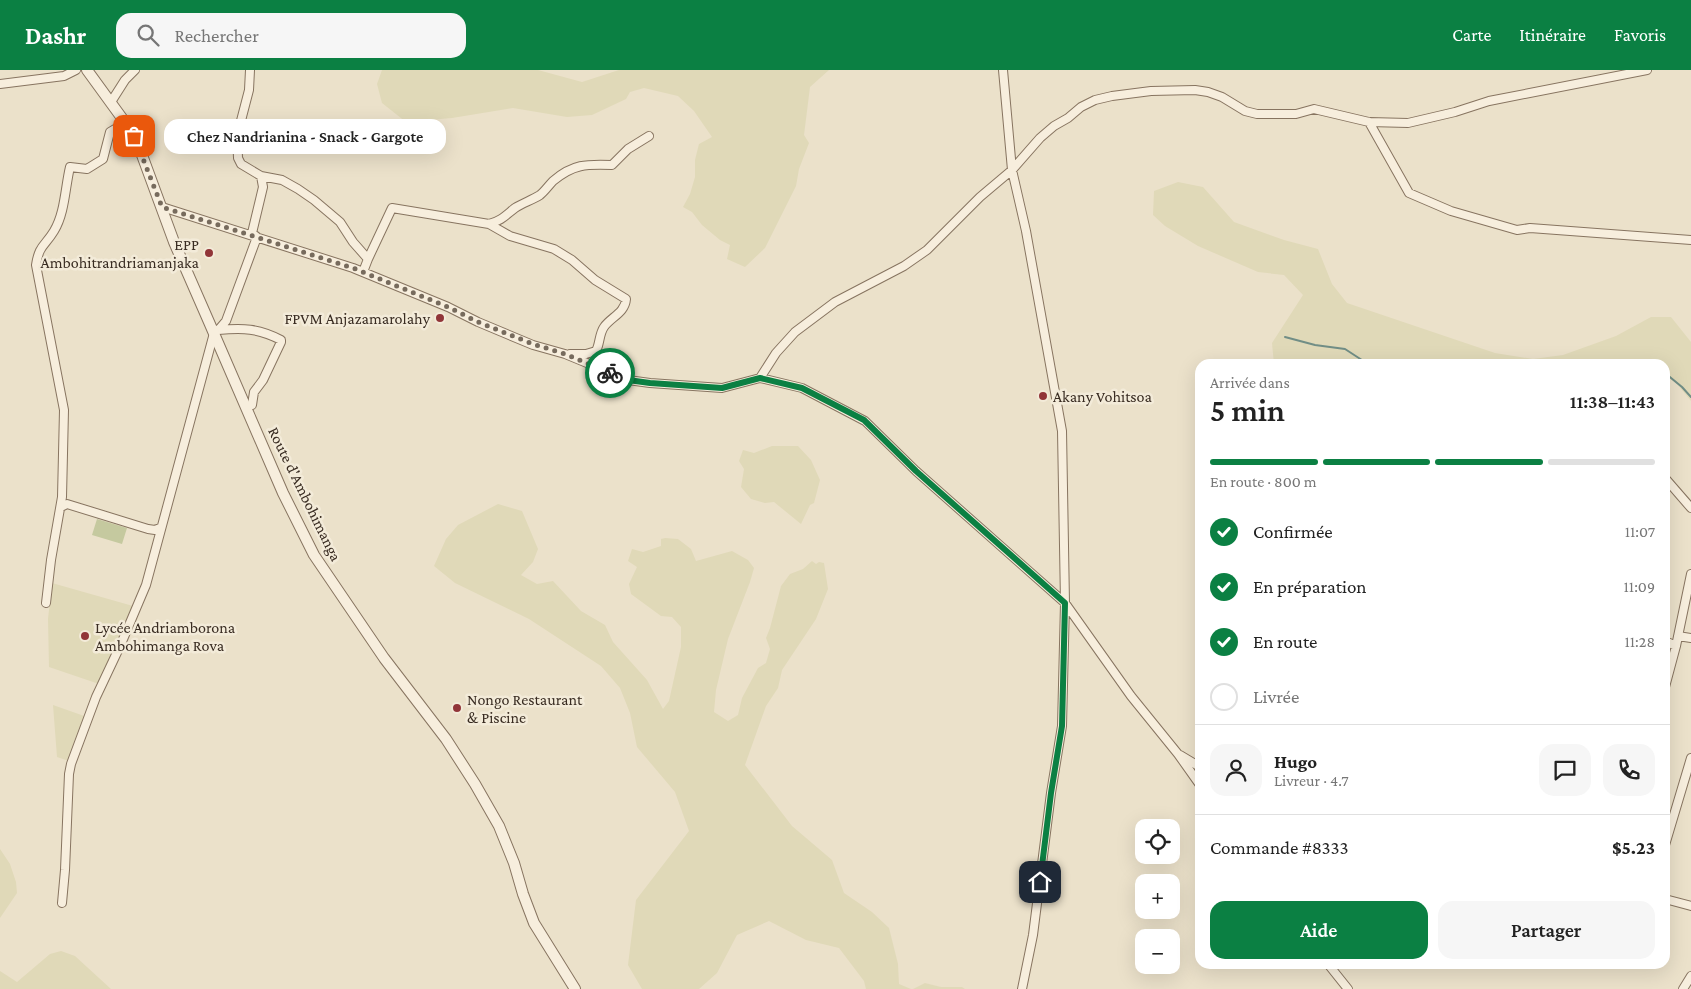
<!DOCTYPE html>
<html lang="fr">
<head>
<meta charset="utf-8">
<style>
	body { margin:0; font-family:"Crimson Pro",serif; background:#f6f6f6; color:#222; height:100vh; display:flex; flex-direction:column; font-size:19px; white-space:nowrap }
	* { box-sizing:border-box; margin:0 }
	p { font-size:16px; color:#767676 }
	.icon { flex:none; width:28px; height:28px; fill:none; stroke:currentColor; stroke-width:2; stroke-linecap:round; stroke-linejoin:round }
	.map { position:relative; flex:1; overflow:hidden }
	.sheet { position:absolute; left:1195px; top:289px; width:475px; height:610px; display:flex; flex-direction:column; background:#fff; border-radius:15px; box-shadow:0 5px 20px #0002 }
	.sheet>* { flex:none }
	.fabs { position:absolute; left:1135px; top:749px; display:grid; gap:10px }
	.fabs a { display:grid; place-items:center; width:45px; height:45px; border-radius:10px; background:#fff; box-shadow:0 5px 20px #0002; font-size:25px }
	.pin { position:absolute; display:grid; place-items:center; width:42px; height:42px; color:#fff; margin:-21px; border-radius:10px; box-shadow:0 2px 8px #0006 }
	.courier { position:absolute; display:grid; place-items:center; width:50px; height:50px; margin:-25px; border:4px solid #0b8043; border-radius:50%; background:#fff; color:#222; box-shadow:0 1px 6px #0007 }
	.bubble { position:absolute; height:35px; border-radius:15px; background:#fff; box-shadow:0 5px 20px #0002; font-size:16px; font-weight:600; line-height:35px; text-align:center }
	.overview em { font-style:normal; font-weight:600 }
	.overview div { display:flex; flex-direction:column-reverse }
	.overview { display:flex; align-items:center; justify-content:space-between; height:85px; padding:0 15px }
	h1 { font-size:32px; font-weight:600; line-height:38px }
	.bar { display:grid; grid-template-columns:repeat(4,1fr); gap:8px 5px; align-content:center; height:60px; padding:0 15px }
	.bar i { height:6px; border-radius:4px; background:#e0e0e0 }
	.bar .active { background:#0b8043 }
	.bar p { grid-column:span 4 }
	.line { display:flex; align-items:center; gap:12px; padding:0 15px; border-top:1px solid #e0e0e0 }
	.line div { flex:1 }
	.round { display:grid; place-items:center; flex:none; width:52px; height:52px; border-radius:15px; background:#f6f6f6 }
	ol { padding:0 15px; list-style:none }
	li { display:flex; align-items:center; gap:15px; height:55px }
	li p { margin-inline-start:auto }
	li .icon { padding:5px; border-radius:50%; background:#0b8043; color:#fff; stroke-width:4 }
	li:last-child { color:#767676 }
	li i { width:28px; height:28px; border:2px solid #e0e0e0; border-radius:50% }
	.primary-button { display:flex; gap:10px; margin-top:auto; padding:10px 15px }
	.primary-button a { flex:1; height:58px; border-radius:15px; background:#0b8043; color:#fff; font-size:20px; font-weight:600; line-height:58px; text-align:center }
	.primary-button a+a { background:#f6f6f6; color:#222 }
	header { display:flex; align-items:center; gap:30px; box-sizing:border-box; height:70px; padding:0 25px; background:#0b8043; color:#fff }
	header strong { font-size:24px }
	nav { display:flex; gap:28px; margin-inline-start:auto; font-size:18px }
	.search { width:350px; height:45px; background:#f6f6f6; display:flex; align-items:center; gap:12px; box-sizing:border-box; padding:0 18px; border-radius:15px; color:#767676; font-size:19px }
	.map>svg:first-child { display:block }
</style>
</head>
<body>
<header>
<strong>Dashr</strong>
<div class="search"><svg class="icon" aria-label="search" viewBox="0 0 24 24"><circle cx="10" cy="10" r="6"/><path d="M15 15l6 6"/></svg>Rechercher</div>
<nav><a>Carte</a><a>Itinéraire</a><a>Favoris</a></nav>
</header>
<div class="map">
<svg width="1691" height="919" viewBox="0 0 1691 919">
	<rect width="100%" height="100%" fill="#ebe1ca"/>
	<path fill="#e0d9b8" d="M 382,0 L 538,0 L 582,12 L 619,0 L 829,0 L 810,17 L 804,65 L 809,73 L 799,99 L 796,116 L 765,178 L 745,197 L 727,189 L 730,175 L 720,170 L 702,155 L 692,142 L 683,137 L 690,124 L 695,107 L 695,90 L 699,74 L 712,67 L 694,41 L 678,26 L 644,18 L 630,22 L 626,29 L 592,45 L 567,47 L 513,38 L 452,48 L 406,52 L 382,33 L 377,14 Z
		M 1178,112 L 1203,117 L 1234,152 L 1284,170 L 1318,179 L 1332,214 L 1347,233 L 1495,283 L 1533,289 L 1563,285 L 1616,266 L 1651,247 L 1671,247 L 1691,272 L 1691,331 L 1677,314 L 1665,305 L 1665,294 L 1274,294 L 1272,273 L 1303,225 L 1284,205 L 1258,202 L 1198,176 L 1165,156 L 1153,145 L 1154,121 Z
		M 772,376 L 798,376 L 811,390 L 820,410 L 814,433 L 810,435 L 801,454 L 774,432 L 765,433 L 751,429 L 741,417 L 744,399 L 739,391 L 743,380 L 754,383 Z
		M 498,434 L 522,441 L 538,479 L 533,492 L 521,505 L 537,514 L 553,511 L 581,541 L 605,555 L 613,572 L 647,610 L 663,639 L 669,631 L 681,577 L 681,557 L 672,547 L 661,546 L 631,524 L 629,514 L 637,497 L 628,491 L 632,479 L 643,482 L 661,476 L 661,469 L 665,468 L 678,469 L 691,479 L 696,491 L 732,481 L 748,490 L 754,498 L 750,512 L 728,569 L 716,620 L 714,642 L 728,651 L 738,645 L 742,628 L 758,598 L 766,593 L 770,579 L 766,568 L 770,558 L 781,516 L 790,504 L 803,499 L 812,491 L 816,494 L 819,492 L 824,493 L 828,519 L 816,549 L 782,600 L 778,618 L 766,636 L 745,695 L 792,756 L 832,790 L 844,823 L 872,842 L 889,858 L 898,894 L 899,914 L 911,919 L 866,919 L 864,911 L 839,878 L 806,870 L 769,851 L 737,865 L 717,903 L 699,919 L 642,919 L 628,895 L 636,830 L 689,761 L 675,722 L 637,677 L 630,643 L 620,618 L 601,596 L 529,549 L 455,513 L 434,496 L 446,469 L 458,455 Z
		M 52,513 L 133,536 L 99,614 L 49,597 L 48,549 Z
		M 53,635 L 87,647 L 69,691 L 57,687 Z
		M 0,779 L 10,794 L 16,812 L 17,823 L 0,848 Z
		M 61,881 L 75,886 L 111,919 L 0,919 L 0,901 L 17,912 L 50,884 Z
		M 925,913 L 941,917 L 962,917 L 965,919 L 913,919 Z"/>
	<path fill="#c5c99f" d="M 97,449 L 127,458 L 122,474 L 92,465 Z"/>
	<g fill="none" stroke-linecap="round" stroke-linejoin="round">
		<path stroke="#718e86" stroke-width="2" d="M 1285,267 L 1315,275 L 1345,279 L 1368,294
			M 1638,294 L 1651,291 L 1655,294
			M 1665,303 L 1682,317 L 1691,327"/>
		<defs>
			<path id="minor" d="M 250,0 L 249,20 L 237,66 L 238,88 L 241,94 L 261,106 L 282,110 L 298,119 L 314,130 L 340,152 L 353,172 L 368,189 L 363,202
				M 1003,0 L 1012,100 L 1026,161 L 1062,361 L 1065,533 L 1062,656 L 1051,723 L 1033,865 L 1022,919
				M 0,14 L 64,6 L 76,0
				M 111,32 L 125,10 L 135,0
				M 1369,52 L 1409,123 L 1451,141 L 1517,160 L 1530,158 L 1691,170
				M 162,137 L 353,198 L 448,237 L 478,252 L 533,275 L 565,284 L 628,310 L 650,313 L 722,318 L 760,308 L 802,318 L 865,351 L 916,401 L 1065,533 L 1131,626 L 1178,684 L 1200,715
				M 489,154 L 510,166 L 554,179 L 572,190 L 595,210 L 626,229 C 625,243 611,247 604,257 C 599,264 600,274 596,281 L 586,284 L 570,284
				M 368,189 L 392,138 L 489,154 C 501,151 506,145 515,138 C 523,133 532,130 540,125 C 545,121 549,115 553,111 C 573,94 586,94 612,95 L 628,79 L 649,66
				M 218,260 C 243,258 258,258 281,270 L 281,272 L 263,310 L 254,322 L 252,335
				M 760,308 L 776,283 L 795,262 L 835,232 L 904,196 L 927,180 L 980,127 L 1012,100 L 1040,68 L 1054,56 L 1068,48 L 1081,37 L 1095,30 L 1112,26 L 1151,21 L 1195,20 L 1208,22 L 1222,27 L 1245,41 L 1257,44 L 1296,44 L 1314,39 L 1369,52 L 1408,53 L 1455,42 L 1489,31 L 1647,0
				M 1665,408 L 1691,438
				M 61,437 L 67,434 L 148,459 L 155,460 L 160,458
				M 46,533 L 51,490 L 62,427 L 64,340 L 36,195 C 39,175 45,176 54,161 C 65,143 65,118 70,97 L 87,99 L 103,89 L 110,62 L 125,53
				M 1678,566 L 1691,568
				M 1665,571 L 1676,576
				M 1665,617 L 1676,576 L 1691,504
				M 1180,685 L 1200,697
				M 1665,775 L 1691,688
				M 1665,829 L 1691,836
				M 62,833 L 65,800 L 69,704 L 71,694 L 96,627 L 121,574 L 146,515 L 214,263 L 220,258 L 226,251 L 257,167 L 252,163 L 263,117 L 261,106
				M 1328,894 L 1348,919
				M 1683,919 L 1691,906"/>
			<path id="tertiary" d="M 87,0 L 135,66 L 174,172 L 209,252 L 283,423 L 314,485 L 384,588 L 446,669 L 475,714 L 499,756 L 514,793 L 523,824 L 534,853 L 575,919"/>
		</defs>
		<use href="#minor" stroke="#877460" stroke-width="10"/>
		<use href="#tertiary" stroke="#877460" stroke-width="12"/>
		<use href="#minor" stroke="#f7eedd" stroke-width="8"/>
		<use href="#tertiary" stroke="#f7eedd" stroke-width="10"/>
	</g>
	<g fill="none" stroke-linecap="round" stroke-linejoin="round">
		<path stroke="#776b5d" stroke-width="5" stroke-dasharray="0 9" d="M 134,66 L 162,137 L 353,198 L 448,237 L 478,252 L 533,274 L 565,284 L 610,303"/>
		<path stroke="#0b8043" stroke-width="6" d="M 610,303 L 628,310 L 650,313 L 722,318 L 760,308 L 802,318 L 864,350 L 916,401 L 1065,533 L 1062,656 L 1051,723 L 1040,812"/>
	</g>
	<g fill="#913538" stroke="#f3ebd9" stroke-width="2">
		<circle cx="209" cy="183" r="5"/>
		<circle cx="440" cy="248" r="5"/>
		<circle cx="1043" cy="326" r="5"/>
		<circle cx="85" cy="566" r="5"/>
		<circle cx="457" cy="638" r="5"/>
	</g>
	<g text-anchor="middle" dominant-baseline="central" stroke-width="5" stroke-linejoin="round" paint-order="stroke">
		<g font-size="16" fill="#392c22" stroke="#f3ebd9" text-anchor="start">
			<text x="199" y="174" text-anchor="end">EPP<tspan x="199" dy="18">Ambohitrandriamanjaka</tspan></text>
			<text x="430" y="248" text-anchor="end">FPVM Anjazamarolahy</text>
			<text x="1053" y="326">Akany Vohitsoa</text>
			<text x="95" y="557">Lycée Andriamborona<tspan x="95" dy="18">Ambohimanga Rova</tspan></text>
			<text x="467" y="629">Nongo Restaurant<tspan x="467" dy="18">&amp; Piscine</tspan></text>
		</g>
		<g font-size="16" fill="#392c22" stroke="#f3ebd9">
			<text transform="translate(305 424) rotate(64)">Route d'Ambohimanga</text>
		</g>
	</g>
</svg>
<div class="fabs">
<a><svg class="icon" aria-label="locate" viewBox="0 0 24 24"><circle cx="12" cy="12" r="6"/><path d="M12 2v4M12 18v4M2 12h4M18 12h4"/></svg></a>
<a>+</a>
<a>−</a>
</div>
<div class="pin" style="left:134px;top:66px;background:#ea580c"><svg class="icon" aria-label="bag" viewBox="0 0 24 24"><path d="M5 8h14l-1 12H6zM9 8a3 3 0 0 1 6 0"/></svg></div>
<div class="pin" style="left:1040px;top:812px;background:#1f2937"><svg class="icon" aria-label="home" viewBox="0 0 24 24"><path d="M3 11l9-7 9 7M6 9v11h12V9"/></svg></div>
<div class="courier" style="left:610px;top:303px"><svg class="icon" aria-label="bike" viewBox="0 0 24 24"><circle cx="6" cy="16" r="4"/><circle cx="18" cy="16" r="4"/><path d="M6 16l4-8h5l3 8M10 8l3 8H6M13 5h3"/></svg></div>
<div class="bubble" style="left:164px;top:49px;width:282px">Chez Nandrianina - Snack - Gargote</div>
<section class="sheet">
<div class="overview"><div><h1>5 min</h1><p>Arrivée dans</p></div><em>11:38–11:43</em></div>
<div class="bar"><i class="active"></i><i class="active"></i><i class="active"></i><i></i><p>En route · 800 m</p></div>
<ol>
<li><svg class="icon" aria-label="check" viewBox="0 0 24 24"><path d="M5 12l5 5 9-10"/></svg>Confirmée<p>11:07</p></li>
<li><svg class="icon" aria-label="check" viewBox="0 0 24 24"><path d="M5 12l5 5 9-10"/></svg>En préparation<p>11:09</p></li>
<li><svg class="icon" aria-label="check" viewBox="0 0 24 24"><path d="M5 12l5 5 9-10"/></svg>En route<p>11:28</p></li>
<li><i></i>Livrée</li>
</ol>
<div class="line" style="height:90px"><a class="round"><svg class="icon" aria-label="person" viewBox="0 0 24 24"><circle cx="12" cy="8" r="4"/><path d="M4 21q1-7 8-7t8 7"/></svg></a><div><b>Hugo</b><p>Livreur · 4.7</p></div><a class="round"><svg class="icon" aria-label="chat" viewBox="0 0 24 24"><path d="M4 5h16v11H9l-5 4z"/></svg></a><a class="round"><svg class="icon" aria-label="phone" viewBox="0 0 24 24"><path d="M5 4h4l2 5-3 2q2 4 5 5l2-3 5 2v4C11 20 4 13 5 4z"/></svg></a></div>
<div class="line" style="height:65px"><div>Commande #8333</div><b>$5.23</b></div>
<div class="primary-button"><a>Aide</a><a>Partager</a></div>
</section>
</div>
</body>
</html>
